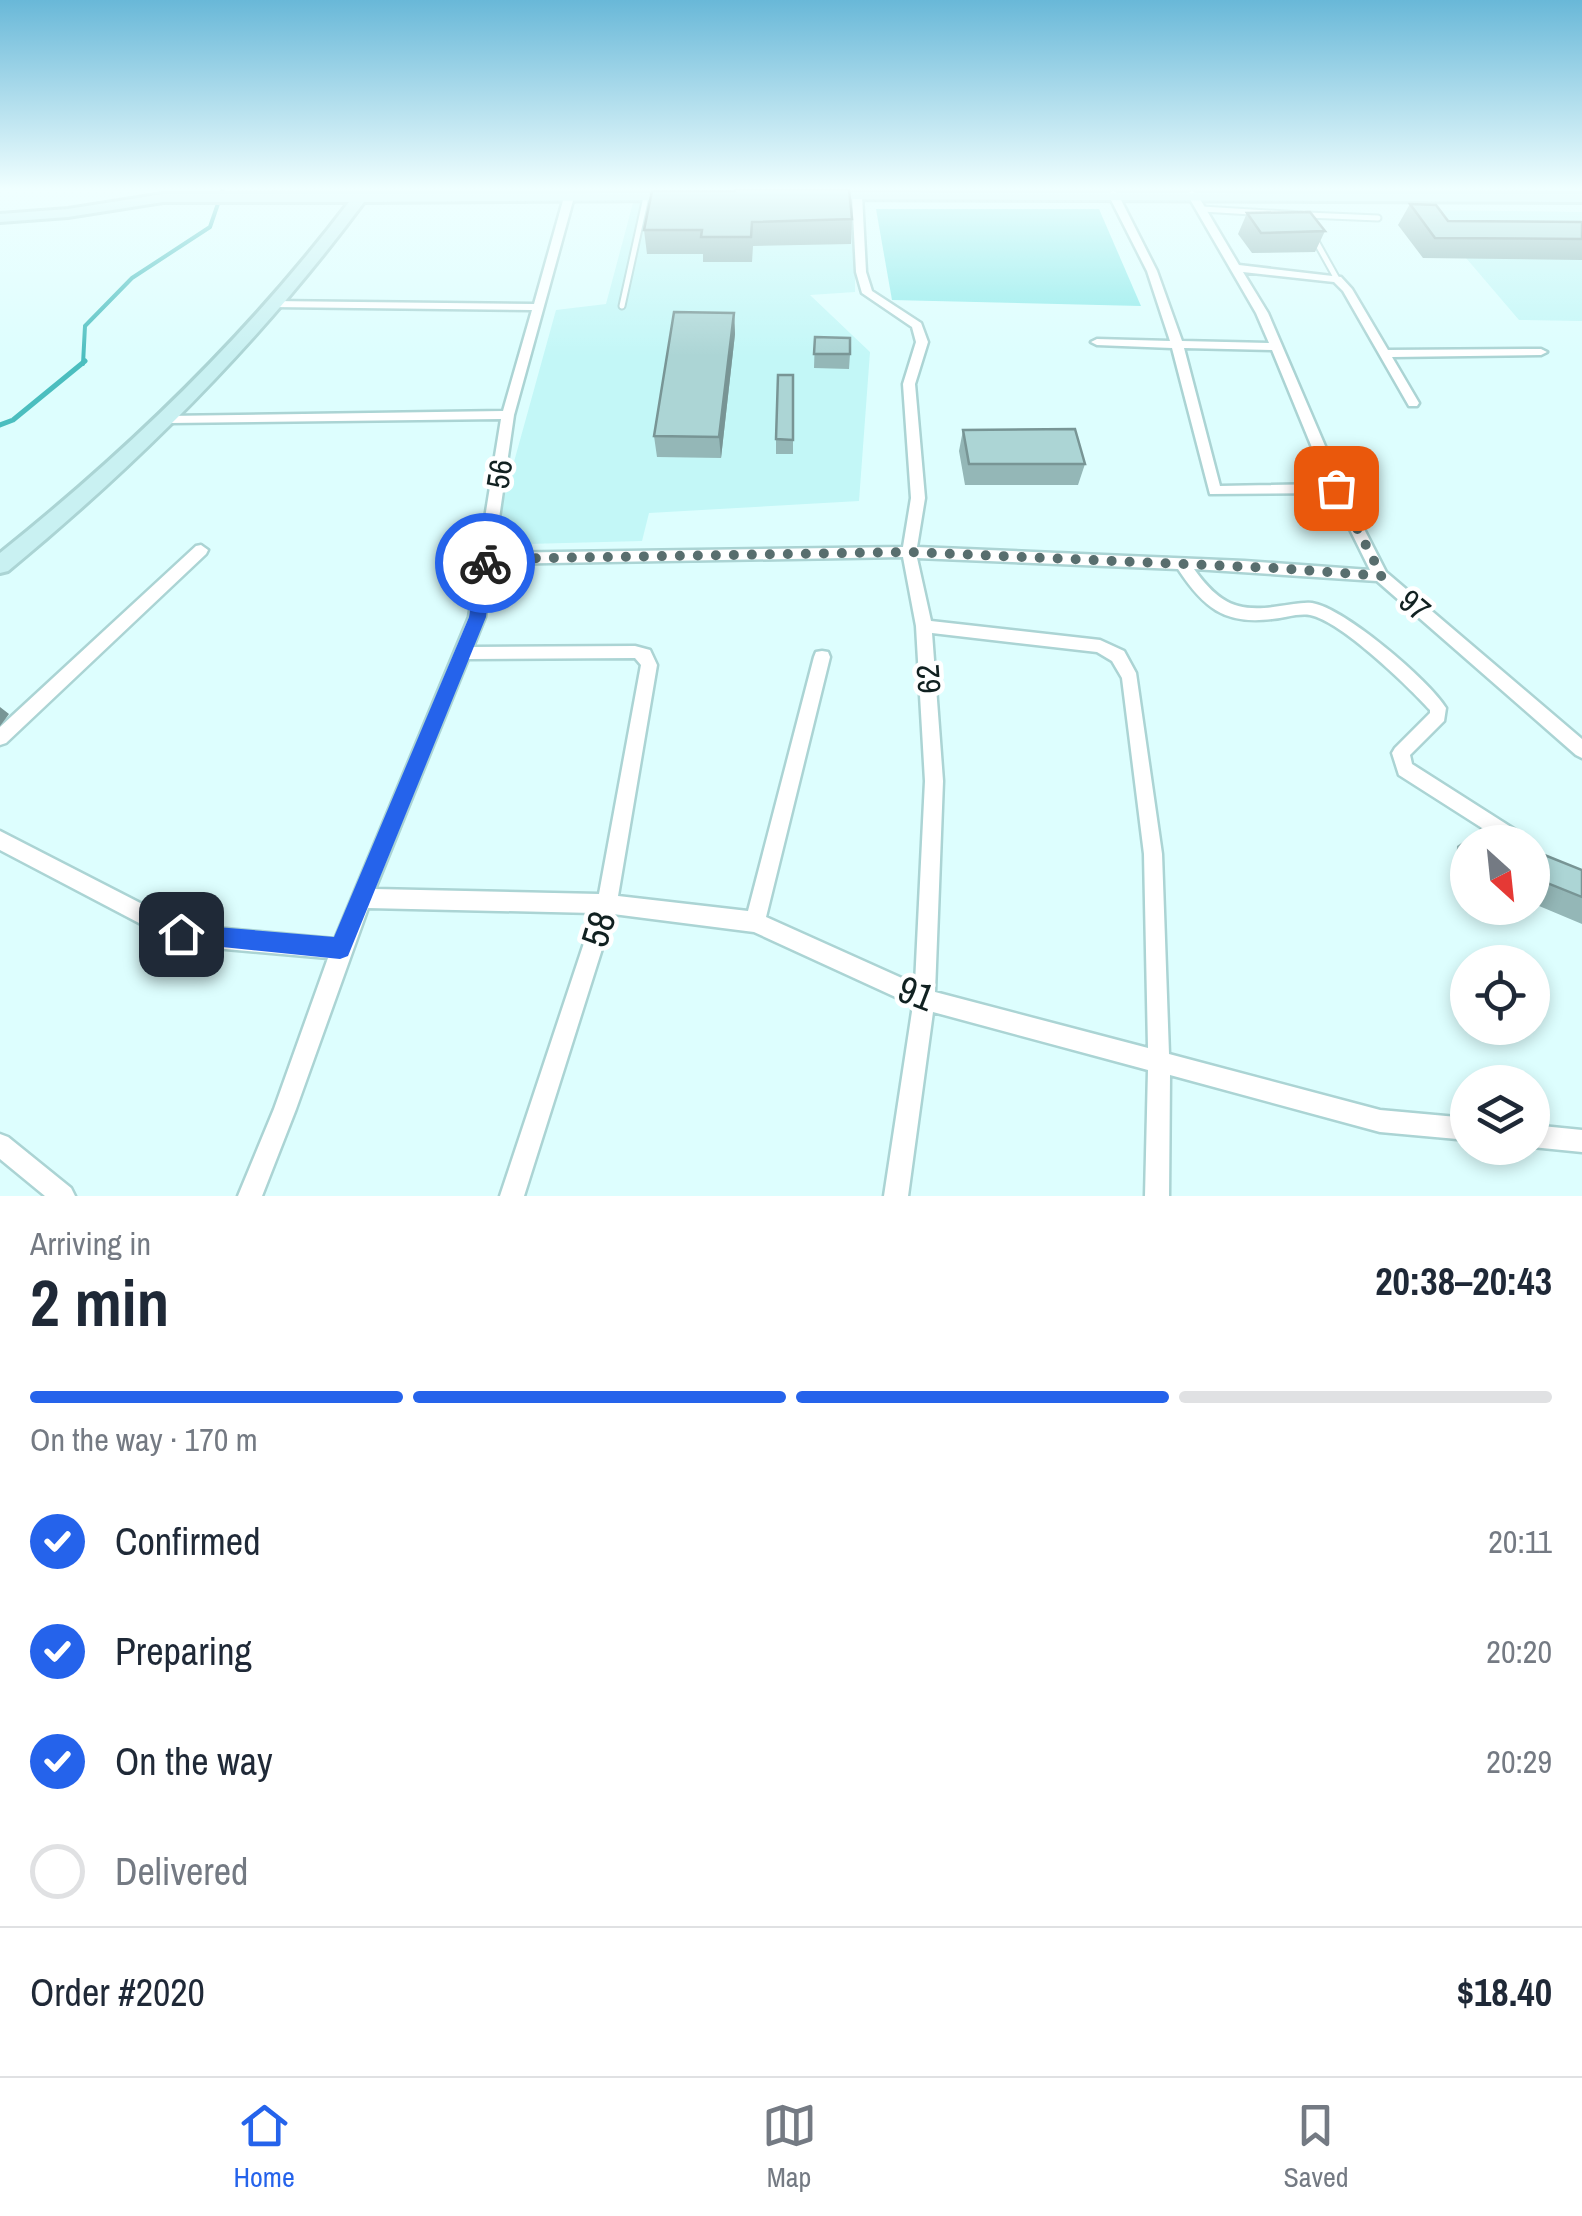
<!DOCTYPE html>
<html lang="en">
<head>
<meta charset="utf-8">
<style>
	body { margin:0; font-family:"Archivo Narrow",sans-serif; background:#f2f2f3; color:#1f2937; height:100vh; display:flex; flex-direction:column; font-size:38px; white-space:nowrap }
	* { box-sizing:border-box; margin:0 }
	p { font-size:32px; color:#747a83 }
	.icon { flex:none; width:55px; height:55px; fill:none; stroke:currentColor; stroke-width:2; stroke-linecap:round; stroke-linejoin:round }
	.map { position:relative; height:1196px; overflow:hidden }
	.side { display:flex; flex-direction:column; background:#fff; flex:1 }
	.side>* { flex:none }
	.needle { width:65px; rotate:153deg }
	.buttons { position:absolute; left:1450px; top:825px; display:grid; gap:20px }
	.buttons a { display:grid; place-items:center; width:100px; height:100px; border-radius:50%; background:#fff; box-shadow:0 5px 15px #0003; font-size:50px }
	.pin { position:absolute; display:grid; place-items:center; width:85px; height:85px; color:#fff; margin:-42px; border-radius:20px; box-shadow:0 5px 15px #0006 }
	.courier { position:absolute; display:grid; place-items:center; width:100px; height:100px; margin:-50px; border:8px solid #2563eb; border-radius:50%; background:#fff; color:#222; box-shadow:0 2px 12px #0007 }
	.headline em { font-style:normal; font-weight:800 }
	.headline div { display:flex; flex-direction:column-reverse }
	.headline { display:flex; align-items:center; justify-content:space-between; height:170px; padding:0 30px }
	h1 { font-size:65px; font-weight:800; line-height:75px }
	.bar { display:grid; grid-template-columns:repeat(4,1fr); gap:15px 10px; align-content:center; height:120px; padding:0 30px }
	.bar i { height:12px; border-radius:8px; background:#e0e1e3 }
	.bar .current { background:#2563eb }
	.bar p { grid-column:span 4 }
	.line { display:flex; align-items:center; gap:25px; padding:0 30px; border-top:2px solid #e0e1e3 }
	.line div { flex:1 }
	ol { padding:0 30px; list-style:none }
	li { display:flex; align-items:center; gap:30px; height:110px }
	li p { margin-inline-start:auto }
	li .icon { padding:10px; border-radius:50%; background:#2563eb; color:#fff; stroke-width:4 }
	li:last-child { color:#747a83 }
	li i { width:55px; height:55px; border:5px solid #e0e1e3; border-radius:50% }
	.menu { display:flex; justify-content:space-around; align-items:center; height:140px; border-top:2px solid #e0e1e3; background:#fff; font-size:28px; color:#747a83 }
	.menu a { display:grid; justify-items:center; gap:5px }
	.menu .current { color:#2563eb }
	.map>svg:first-child { display:block }
</style>
</head>
<body>
<div class="map">
<svg width="1582" height="1196" viewBox="0 0 1582 1196">
	<rect width="100%" height="100%" fill="#ddfefe"/>
	<path fill="#c3f7f7" d="M 855,202 L 855,292 L 810,295 L 870,352 L 859,501 L 649,513 L 642,541 L 491,545 L 556,310 L 606,304 L 633,203 Z
		M 1425,210 L 1582,212 L 1582,321 L 1519,320 Z"/>
	<path fill="#92ebeb" d="M 876,209 L 1099,209 L 1141,306 L 892,300 Z"/>
	<g fill="none" stroke-linecap="round" stroke-linejoin="round">
		<path stroke="#4bbebf" stroke-width="4" d="M 83,364 L 85,326 L 132,278 L 210,227 L 223,189"/>
		<path stroke="#4bbebf" stroke-width="5" d="M 0,425 L 13,420 L 85,361"/>
		<defs>
			<path id="lane" d="M 1202,209 L 1302,215
				M 1307,215 L 1378,218
				M 1313,236 L 1337,279
				M 622,306 L 646,197"/>
			<path id="street" d="M 1113,191 L 1118,194 L 1157,271 L 1182,341 L 1269,343 L 1256,313 L 1187,194 L 1192,191 L 1197,194 L 1239,265 L 1341,277 L 1352,289 L 1388,350 L 1541,349 L 1547,352 L 1541,355 L 1392,357 L 1419,403 L 1417,406 L 1409,406 L 1343,291 L 1334,282 L 1243,272 L 1268,313 L 1343,488 L 1386,572 L 1582,739 L 1582,758 L 1576,755 L 1377,581 L 1194,569 C 1219,604 1238,613 1280,606 C 1291,605 1301,602 1312,603 C 1344,608 1429,680 1446,708 L 1444,721 L 1410,755 L 1412,764 L 1525,836 L 1528,842 L 1504,842 L 1399,775 L 1392,753 L 1395,748 L 1430,713 L 1430,710 C 1408,686 1341,621 1310,615 C 1298,613 1284,618 1272,619 C 1224,625 1203,607 1178,569 L 917,558 L 931,621 L 1100,640 L 1124,651 L 1136,673 L 1162,854 L 1169,1054 L 1380,1110 L 1468,1118 L 1468,1140 L 1380,1132 L 1170,1075 L 1169,1196 L 1145,1196 L 1148,1070 L 933,1012 L 908,1196 L 884,1196 L 913,1005 L 754,932 L 613,914 L 524,1196 L 500,1196 L 594,913 L 368,908 L 296,1109 L 262,1196 L 238,1196 L 274,1109 L 328,958 L 181,945 L 0,850 L 0,831 L 183,925 L 335,939 L 469,617 L 501,419 L 170,423 L 166,422 L 166,416 L 503,411 L 532,310 L 272,307 L 267,304 L 272,301 L 534,304 L 564,197 L 569,194 L 574,197 L 514,415 L 494,553 L 903,547 L 911,498 L 903,384 L 916,342 L 912,327 L 862,293 L 856,272 L 852,195 L 857,192 L 862,195 L 866,272 L 872,291 L 921,323 L 928,342 L 915,384 L 925,498 L 917,547 L 1244,561 L 1370,570 L 1332,493 L 1210,494 L 1172,348 L 1097,345 L 1091,342 L 1097,339 L 1170,341 L 1147,271 L 1108,194 ZM 1184,348 L 1272,350 L 1327,484 L 1220,486 ZM 903,557 L 916,626 L 925,781 L 915,984 L 766,917 L 830,657 L 828,652 L 822,651 L 816,652 L 814,657 L 748,911 L 618,896 L 657,665 L 650,650 L 635,646 L 473,647 L 485,617 L 492,564 ZM 932,633 L 1097,652 L 1112,661 L 1122,678 L 1144,854 L 1148,1048 L 935,992 L 943,781 ZM 635,658 L 641,665 L 599,894 L 375,889 L 468,659 Z
				M 201,545 L 208,550 L 206,554 L 6,743 L 0,745 L 0,727 L 196,546 Z
				M 1532,1125 L 1582,1130 L 1582,1152 L 1532,1147 Z
				M 0,1134 L 8,1137 L 71,1188 L 75,1196 L 45,1196 L 0,1159 Z"/>
			<path id="secondary" d="M 821,192 L 1582,194 L 1582,202 L 816,199 L 814,196 Z
				M 679,193 L 686,197 L 684,200 L 364,202 C 261,341 141,461 8,571 L 0,573 L 0,553 C 130,449 248,335 349,202 L 163,202 L 68,217 L 0,222 L 0,214 L 68,209 L 163,194 Z"/>
		</defs>
		<use href="#lane" stroke="#abd4d4" stroke-width="9"/>
		<use href="#street" stroke="#abd4d4" stroke-width="5"/>
		<use href="#secondary" stroke="#abd4d4" stroke-width="6"/>
		<use href="#lane" stroke="#fff" stroke-width="5"/>
		<use href="#street" fill="#fff" fill-rule="evenodd"/>
		<use href="#secondary" fill="#c9f1f2" fill-rule="evenodd"/>
	</g>
	<path fill="#94b7b7" d="M 652,191 L 852,219 L 851,244 L 753,246 L 752,262 L 703,262 L 703,254 L 647,254 L 644,230 Z
		M 1410,204 L 1448,221 L 1582,222 L 1582,260 L 1423,258 L 1398,225 Z
		M 1247,213 L 1325,231 L 1315,252 L 1252,253 L 1238,234 Z
		M 734,313 L 735,334 L 721,458 L 657,457 L 654,436 Z
		M 815,337 L 850,354 L 849,369 L 814,368 Z
		M 793,375 L 793,454 L 776,454 L 776,439 Z
		M 963,430 L 1085,464 L 1078,485 L 965,485 L 959,451 Z
		M 1481,830 L 1513,842 L 1468,842 L 1468,876 L 1456,871 L 1457,846 Z
		M 1532,850 L 1582,870 L 1582,924 L 1532,903 Z"/>
	<path fill="#789595" d="M 734,313 L 735,334 L 721,458 L 719,437 Z
		M 0,707 L 9,714 L 0,726 Z"/>
	<path fill="#acd5d5" stroke="#789595" stroke-width="2.5" d="M 735,189 L 849,189 L 852,219 L 752,222 L 751,237 L 701,237 L 702,230 L 644,230 L 652,191 L 735,191 Z
		M 1410,204 L 1436,205 L 1448,221 L 1582,222 L 1582,239 L 1435,238 Z
		M 1310,212 L 1325,231 L 1261,233 L 1247,213 Z
		M 674,312 L 734,313 L 719,437 L 654,436 Z
		M 815,337 L 850,338 L 850,354 L 814,354 Z
		M 778,375 L 793,375 L 793,440 L 776,439 Z
		M 1075,429 L 1085,464 L 969,464 L 963,430 Z
		M 1481,830 L 1513,842 L 1480,842 Z
		M 1532,850 L 1582,870 L 1582,897 L 1532,877 Z"/>
	<linearGradient id="sky" x2="0" y2="1"><stop stop-color="#69b8d8"/><stop offset="0.53" stop-color="#f0ffff"/><stop offset="1" stop-color="#f0ffff" stop-opacity="0"/></linearGradient>
	<rect width="1582" height="356" fill="url(#sky)"/>
	<path fill="#2563eb" d="M 485,557 L 493,563 L 486,617 L 348,956 L 340,959 L 174,942 L 171,934 L 174,927 L 181,924 L 334,937 L 469,617 L 477,563 Z"/>
	<g fill="none" stroke-linecap="round" stroke-linejoin="round">
		<path stroke="#586e6e" stroke-width="10" stroke-dasharray="0 18" d="M 485,563 L 486,559 L 909,552 L 1274,568 L 1382,576 L 1336,488"/>
	</g>
	<g text-anchor="middle" dominant-baseline="central" stroke-width="9" stroke-linejoin="round" paint-order="stroke">
		<g font-size="32" fill="#112121" stroke="#fff">
			<text transform="translate(499 474) rotate(-81)">56</text>
			<text transform="translate(1415 605) rotate(40)">97</text>
			<text transform="translate(928 679) rotate(-94)">62</text>
		</g>
		<g font-size="38" fill="#112121" stroke="#fff">
			<text transform="translate(598 929) rotate(-73)">58</text>
			<text transform="translate(916 993) rotate(21)">91</text>
		</g>
	</g>
</svg>
<div class="buttons">
<a><svg class="needle" viewBox="-14 -14 28 28"><path d="M0-13l5 13h-10z" fill="#e53935"/><path d="M0 13l5-13h-10z" fill="#747a83"/></svg></a>
<a><svg class="icon" aria-label="locate" viewBox="0 0 24 24"><circle cx="12" cy="12" r="6"/><path d="M12 2v4M12 18v4M2 12h4M18 12h4"/></svg></a>
<a><svg class="icon" aria-label="layers" viewBox="0 0 24 24"><path d="M12 4l9 5-9 5-9-5zM3 14l9 5 9-5"/></svg></a>
</div>
<div class="pin" style="left:1336px;top:488px;background:#ea580c"><svg class="icon" aria-label="bag" viewBox="0 0 24 24"><path d="M5 8h14l-1 12H6zM9 8a3 3 0 0 1 6 0"/></svg></div>
<div class="pin" style="left:181px;top:934px;background:#1f2937"><svg class="icon" aria-label="home" viewBox="0 0 24 24"><path d="M3 11l9-7 9 7M6 9v11h12V9"/></svg></div>
<div class="courier" style="left:485px;top:563px"><svg class="icon" aria-label="bike" viewBox="0 0 24 24"><circle cx="6" cy="16" r="4"/><circle cx="18" cy="16" r="4"/><path d="M6 16l4-8h5l3 8M10 8l3 8H6M13 5h3"/></svg></div>
</div>
<section class="side">
<div class="headline"><div><h1>2 min</h1><p>Arriving in</p></div><em>20:38–20:43</em></div>
<div class="bar"><i class="current"></i><i class="current"></i><i class="current"></i><i></i><p>On the way · 170 m</p></div>
<ol>
<li><svg class="icon" aria-label="check" viewBox="0 0 24 24"><path d="M5 12l5 5 9-10"/></svg>Confirmed<p>20:11</p></li>
<li><svg class="icon" aria-label="check" viewBox="0 0 24 24"><path d="M5 12l5 5 9-10"/></svg>Preparing<p>20:20</p></li>
<li><svg class="icon" aria-label="check" viewBox="0 0 24 24"><path d="M5 12l5 5 9-10"/></svg>On the way<p>20:29</p></li>
<li><i></i>Delivered</li>
</ol>
<div class="line" style="height:130px"><div>Order #2020</div><b>$18.40</b></div>
</section>
<nav class="menu">
<a class="current"><svg class="icon" aria-label="home" viewBox="0 0 24 24"><path d="M3 11l9-7 9 7M6 9v11h12V9"/></svg>Home</a>
<a><svg class="icon" aria-label="map" viewBox="0 0 24 24"><path d="M3 6l6-2 6 2 6-2v14l-6 2-6-2-6 2zM9 4v14M15 6v14"/></svg>Map</a>
<a><svg class="icon" aria-label="saved" viewBox="0 0 24 24"><path d="M7 4h10v16l-5-4-5 4z"/></svg>Saved</a>
</nav>
</body>
</html>
